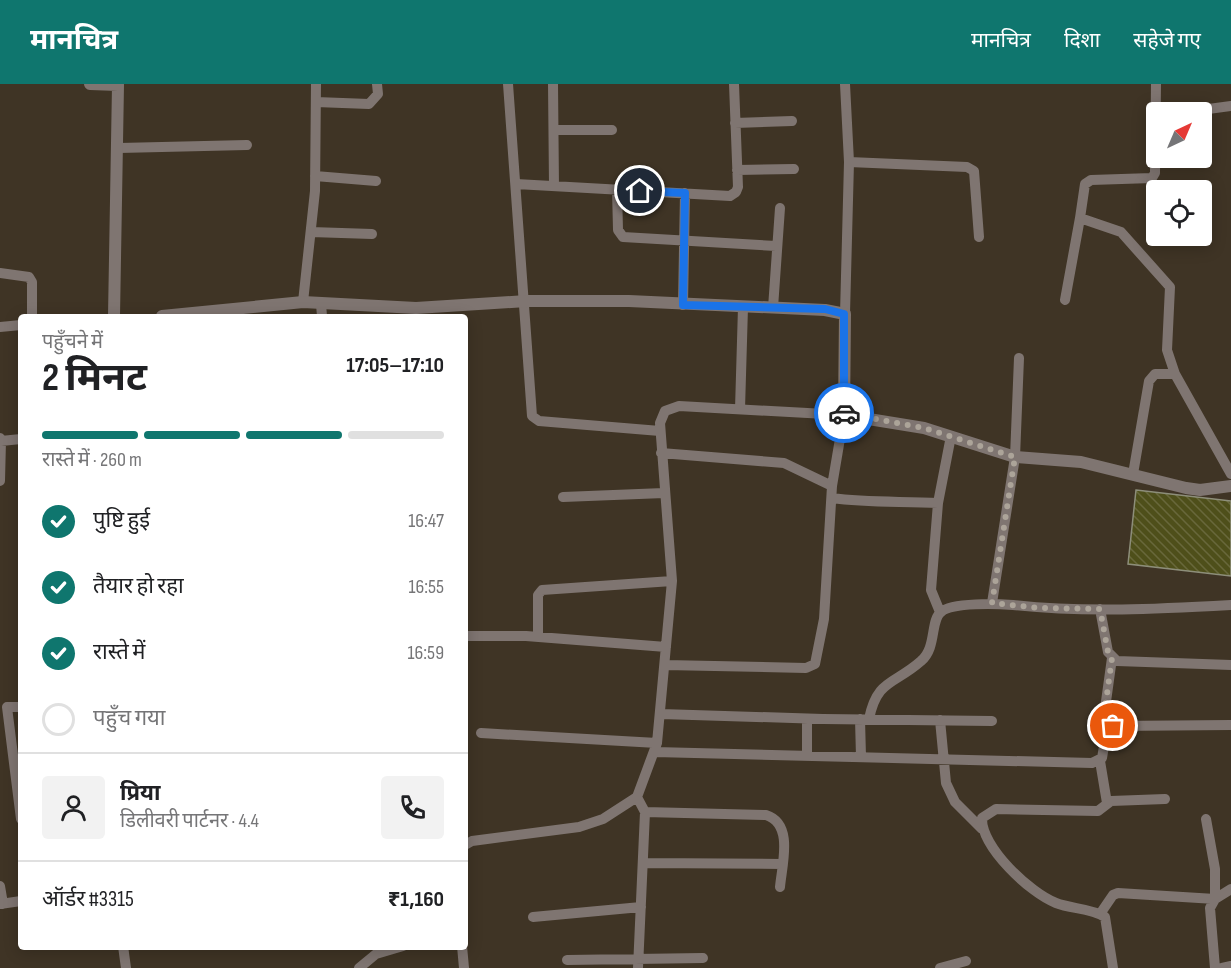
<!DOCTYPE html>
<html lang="hi">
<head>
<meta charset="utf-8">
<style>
	body { margin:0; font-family:"Sofia Sans Condensed","Noto Sans Devanagari",sans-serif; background:#f2f2f2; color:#202124; height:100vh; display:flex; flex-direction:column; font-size:22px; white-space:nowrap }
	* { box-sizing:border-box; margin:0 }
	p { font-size:20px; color:#757577 }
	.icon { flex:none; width:33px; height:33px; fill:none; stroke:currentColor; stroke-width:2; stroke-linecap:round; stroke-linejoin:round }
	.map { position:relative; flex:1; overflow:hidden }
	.drawer { position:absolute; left:18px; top:230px; width:450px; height:636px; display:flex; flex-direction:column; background:#fff; border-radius:6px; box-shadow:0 3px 15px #0003 }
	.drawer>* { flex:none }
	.needle { width:39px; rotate:44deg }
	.fabs { position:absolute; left:1146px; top:18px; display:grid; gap:12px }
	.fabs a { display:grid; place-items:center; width:66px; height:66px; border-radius:6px; background:#fff; box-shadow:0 3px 15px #0003; font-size:30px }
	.pin { position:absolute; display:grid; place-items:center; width:51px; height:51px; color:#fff; margin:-26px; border:3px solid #fff; border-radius:50%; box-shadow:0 2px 6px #0007 }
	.courier { position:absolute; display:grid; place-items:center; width:60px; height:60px; margin:-30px; border:4px solid #1a73e8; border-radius:50%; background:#fff; color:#222; box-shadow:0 2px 8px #0007 }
	.headline em { font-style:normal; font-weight:700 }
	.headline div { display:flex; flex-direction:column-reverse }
	.headline { display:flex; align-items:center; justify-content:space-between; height:102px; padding:0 24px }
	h1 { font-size:39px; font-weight:700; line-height:45px }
	.bar { display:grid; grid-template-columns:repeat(4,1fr); gap:9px 6px; align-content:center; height:72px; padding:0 24px }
	.bar i { height:8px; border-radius:4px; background:#e0e0e0 }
	.bar .active { background:#0f766e }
	.bar p { grid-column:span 4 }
	.line { display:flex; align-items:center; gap:15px; padding:0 24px; border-top:2px solid #e0e0e0 }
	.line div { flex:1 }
	.round { display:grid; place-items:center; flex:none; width:63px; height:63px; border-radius:6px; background:#f2f2f2 }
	ol { padding:0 24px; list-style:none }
	li { display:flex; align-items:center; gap:18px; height:66px }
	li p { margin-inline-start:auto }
	li .icon { padding:6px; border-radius:50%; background:#0f766e; color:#fff; stroke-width:4 }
	li:last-child { color:#757577 }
	li i { width:33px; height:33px; border:3px solid #e0e0e0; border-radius:50% }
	header { display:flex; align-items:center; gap:36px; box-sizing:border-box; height:84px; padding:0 30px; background:#0f766e; color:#fff }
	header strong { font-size:28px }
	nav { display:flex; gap:33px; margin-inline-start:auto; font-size:21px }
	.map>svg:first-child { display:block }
</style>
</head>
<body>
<header>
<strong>मानचित्र</strong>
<nav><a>मानचित्र</a><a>दिशा</a><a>सहेजे गए</a></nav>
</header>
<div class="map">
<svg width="1231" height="884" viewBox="0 0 1231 884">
	<defs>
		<pattern id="building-back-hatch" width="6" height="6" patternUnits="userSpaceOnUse" patternTransform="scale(1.5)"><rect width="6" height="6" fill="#4e4f1a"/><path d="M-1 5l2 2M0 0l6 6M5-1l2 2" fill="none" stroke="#68683b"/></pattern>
	</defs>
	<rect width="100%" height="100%" fill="#3f3425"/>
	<path fill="url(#building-back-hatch)" stroke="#8d8e7a" stroke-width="1.5" d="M 1136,406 L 1231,417 L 1231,492 L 1128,480 Z"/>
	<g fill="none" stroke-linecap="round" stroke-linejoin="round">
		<path stroke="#7f7571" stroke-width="10" d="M 508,0 L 532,332 L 539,337 L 660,347
			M 553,0 L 554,102
			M 1156,0 L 1155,89 L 1152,94 L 1091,96 L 1085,100 L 1080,134 L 1121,148 L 1170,203 L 1167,266 L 1175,290 L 1231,390
			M 316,18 L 369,20 L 378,10 L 377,0
			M 1186,28 L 1231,22
			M 735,39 L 792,37
			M 554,46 L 612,46
			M 119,64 L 247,61
			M 849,78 L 967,83 L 974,87 L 979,153
			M 737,86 L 794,85
			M 315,92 L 376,97
			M 516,100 L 730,112 L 736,108 L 738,103 L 734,0
			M 617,105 L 618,146 L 623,153 L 776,162
			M 311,148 L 372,150
			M 0,189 L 29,193 L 32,198 L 32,232
			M 1065,216 L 1080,134
			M 303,218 L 315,107 L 316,0
			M 321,220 L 322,232
			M 683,221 L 685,109
			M 773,224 L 780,124
			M 845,230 L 849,78 L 845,0
			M 0,243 L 21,241
			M 740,325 L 743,223
			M 0,354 L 1,357 L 21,355
			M 661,369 L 784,379 L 832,402
			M 1133,390 L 1149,297 L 1155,290 L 1175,290
			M 0,397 L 1,357
			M 563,413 L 664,409
			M 832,414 C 867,419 902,417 938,419
			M 992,519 L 1015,373 L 1019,274
			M 1100,525 L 1108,568 L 1117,577 L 1231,581
			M 940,528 L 931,506 L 938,419 L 951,352
			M 465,552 L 526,552 L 666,563
			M 538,553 L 538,511 L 542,506 L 672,497
			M 1112,574 L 1104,632 L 1113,642 L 1231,641
			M 21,623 L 7,623 L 21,735
			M 661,630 L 823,635 L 992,637
			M 807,635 L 807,671
			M 860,635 L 861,673
			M 869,635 C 877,595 894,601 921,577 C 937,564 930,536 941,528 C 952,518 998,520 1013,521 C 1085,529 1159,525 1231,521
			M 940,636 L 946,699 L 955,718 L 982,745
			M 481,649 L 657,659
			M 655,668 L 1092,679 L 1102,674 L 1108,639
			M 1100,677 L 1107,719
			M 637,713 L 645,728 L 766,731 C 794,740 782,780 780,803
			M 465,761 L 472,757 L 579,743 L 603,735 L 637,713 L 657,659 L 672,497 L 660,339 L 665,327 L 679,322 L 844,331 L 832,402 L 824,535 L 815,580 L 806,584 L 665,581
			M 644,779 L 782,780
			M 0,802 L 3,820
			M 0,820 L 21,817
			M 1100,830 L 1113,811 L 1118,809 L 1215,815 L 1215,785 L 1206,735
			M 533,833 L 641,823
			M 123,862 L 126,884
			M 462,862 L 464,884
			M 567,876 L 703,874
			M 359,884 L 376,870 L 403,862
			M 638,884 L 645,728
			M 940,884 L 966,877
			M 1113,884 L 1105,833 C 1091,824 1071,825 1056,819 C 1030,809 981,763 982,734 L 996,725 L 1098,727 L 1111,717 L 1165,715
			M 1215,884 L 1210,824 L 1215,815 L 1231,805
			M 1222,884 L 1231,882"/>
		<path stroke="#7f7571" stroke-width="12" d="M 90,0 L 118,1 L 114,232
			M 162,232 L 303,218 L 416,224 L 526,217 L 629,217 L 825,226 L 845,230 L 844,331 L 924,344 L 1015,373 L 1081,378 L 1186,404 L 1200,406 L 1231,402"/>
	</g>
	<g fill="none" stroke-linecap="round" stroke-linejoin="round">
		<path stroke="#aca499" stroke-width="6" stroke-dasharray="0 10.8" d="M 844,329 L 924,344 L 1015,373 L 992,519 L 1040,524 L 1100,525 L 1108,568 L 1112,574 L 1104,632 L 1113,642"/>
		<path stroke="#1a73e8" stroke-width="8" d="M 640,107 L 685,109 L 683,221 L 825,225 L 844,230 L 844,329"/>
	</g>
</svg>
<div class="fabs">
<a><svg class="needle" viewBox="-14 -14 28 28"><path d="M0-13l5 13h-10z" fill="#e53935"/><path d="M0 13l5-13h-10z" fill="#757577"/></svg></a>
<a><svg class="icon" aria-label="locate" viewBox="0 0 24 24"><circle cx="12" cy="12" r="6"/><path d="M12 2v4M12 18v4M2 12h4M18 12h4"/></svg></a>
</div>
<div class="pin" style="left:1113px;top:642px;background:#ea580c"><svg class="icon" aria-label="bag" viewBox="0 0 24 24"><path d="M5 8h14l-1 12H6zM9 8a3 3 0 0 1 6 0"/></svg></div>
<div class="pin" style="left:640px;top:107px;background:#1f2937"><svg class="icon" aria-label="home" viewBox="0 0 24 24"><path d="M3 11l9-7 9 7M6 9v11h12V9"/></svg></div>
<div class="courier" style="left:844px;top:329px"><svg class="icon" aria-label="car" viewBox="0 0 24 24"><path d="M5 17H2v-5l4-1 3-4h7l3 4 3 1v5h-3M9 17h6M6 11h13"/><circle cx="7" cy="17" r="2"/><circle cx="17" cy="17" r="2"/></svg></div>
<section class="drawer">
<div class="headline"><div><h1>2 मिनट</h1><p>पहुँचने में</p></div><em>17:05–17:10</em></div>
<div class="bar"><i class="active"></i><i class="active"></i><i class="active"></i><i></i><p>रास्ते में · 260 m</p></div>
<ol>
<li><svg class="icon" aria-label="check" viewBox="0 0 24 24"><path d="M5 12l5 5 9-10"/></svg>पुष्टि हुई<p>16:47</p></li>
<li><svg class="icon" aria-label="check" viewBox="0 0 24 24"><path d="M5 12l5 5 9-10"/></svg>तैयार हो रहा<p>16:55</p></li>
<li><svg class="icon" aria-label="check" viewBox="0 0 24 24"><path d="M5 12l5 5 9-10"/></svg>रास्ते में<p>16:59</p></li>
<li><i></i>पहुँच गया</li>
</ol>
<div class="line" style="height:108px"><a class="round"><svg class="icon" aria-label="person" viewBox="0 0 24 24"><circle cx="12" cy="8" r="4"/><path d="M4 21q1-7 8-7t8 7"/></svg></a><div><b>प्रिया</b><p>डिलीवरी पार्टनर · 4.4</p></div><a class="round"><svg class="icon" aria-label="phone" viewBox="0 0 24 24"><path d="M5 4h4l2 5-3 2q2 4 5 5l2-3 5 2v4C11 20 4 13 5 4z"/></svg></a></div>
<div class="line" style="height:78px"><div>ऑर्डर #3315</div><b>₹1,160</b></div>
</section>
</div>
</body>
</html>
